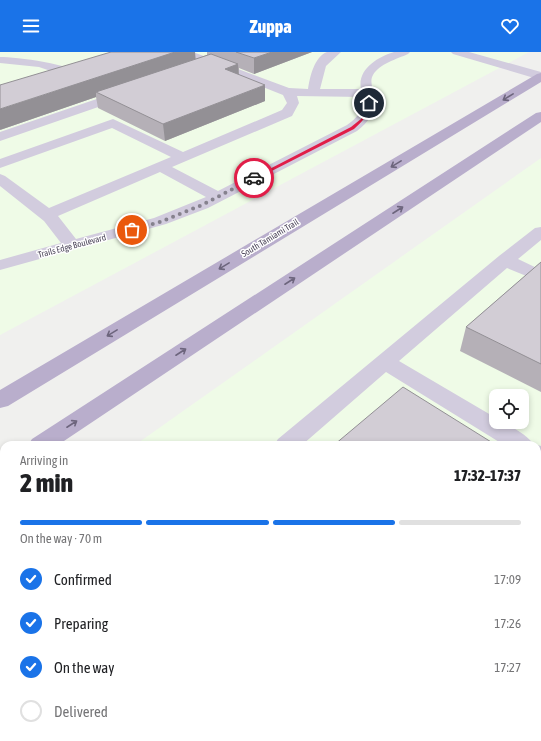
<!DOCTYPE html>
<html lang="en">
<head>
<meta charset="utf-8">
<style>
	body { margin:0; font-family:"Asap Condensed",sans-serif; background:#f2f2f2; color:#202124; height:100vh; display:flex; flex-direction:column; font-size:15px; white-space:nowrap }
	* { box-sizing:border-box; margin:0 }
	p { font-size:13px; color:#757577 }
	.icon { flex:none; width:22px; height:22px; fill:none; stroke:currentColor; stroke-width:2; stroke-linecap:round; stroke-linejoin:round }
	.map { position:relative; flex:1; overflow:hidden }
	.details { position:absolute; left:0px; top:389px; width:541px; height:300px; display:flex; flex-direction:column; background:#fff; border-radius:12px 12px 0 0; box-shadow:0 2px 6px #0003 }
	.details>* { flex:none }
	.fabs { position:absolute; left:489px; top:337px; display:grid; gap:8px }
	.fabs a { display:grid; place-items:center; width:40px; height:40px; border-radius:8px; background:#fff; box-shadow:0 2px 6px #0003; font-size:20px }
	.pin { position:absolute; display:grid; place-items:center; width:34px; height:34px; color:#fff; margin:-17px; border:2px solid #fff; border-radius:50%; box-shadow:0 1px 4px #0007 }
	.courier { position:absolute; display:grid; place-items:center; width:40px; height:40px; margin:-20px; border:3px solid #e11d48; border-radius:50%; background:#fff; color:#222; box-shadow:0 1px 5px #0007 }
	.head em { font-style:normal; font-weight:800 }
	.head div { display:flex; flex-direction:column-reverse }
	.head { display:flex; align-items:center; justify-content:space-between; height:68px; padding:0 20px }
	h1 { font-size:26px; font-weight:800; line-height:30px }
	.bar { display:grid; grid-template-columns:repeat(4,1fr); gap:6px 4px; align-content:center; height:48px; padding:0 20px }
	.bar i { height:5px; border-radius:3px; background:#e0e0e0 }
	.bar .current { background:#1a73e8 }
	.bar p { grid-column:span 4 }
	ol { padding:0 20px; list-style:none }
	li { display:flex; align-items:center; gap:12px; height:44px }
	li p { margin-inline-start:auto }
	li .icon { padding:4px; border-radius:50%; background:#1a73e8; color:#fff; stroke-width:4 }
	li:last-child { color:#757577 }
	li i { width:22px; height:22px; border:2px solid #e0e0e0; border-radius:50% }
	header { display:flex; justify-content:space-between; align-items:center; height:52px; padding:0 20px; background:#1a73e8; color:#fff; font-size:18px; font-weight:800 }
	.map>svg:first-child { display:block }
</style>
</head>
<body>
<header><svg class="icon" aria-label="menu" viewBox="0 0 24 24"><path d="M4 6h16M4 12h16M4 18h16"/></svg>Zuppa<svg class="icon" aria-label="heart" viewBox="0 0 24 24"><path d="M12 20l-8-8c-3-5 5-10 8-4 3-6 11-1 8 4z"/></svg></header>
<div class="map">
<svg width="541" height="689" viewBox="0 0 541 689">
	<rect width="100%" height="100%" fill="#f0f0ee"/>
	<path fill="#effbe7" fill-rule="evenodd" d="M 0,0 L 529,0 L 0,283 Z
		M 541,106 L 541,689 L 0,689 L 0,490 L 4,487 L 4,685 L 537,685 L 537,393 L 135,393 ZM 496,344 L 522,344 L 522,370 L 496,370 Z"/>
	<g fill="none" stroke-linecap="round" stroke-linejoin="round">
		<path fill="#d2ccde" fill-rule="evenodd" d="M 160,0 L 193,0 L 289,36 L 308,37 C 310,25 314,5 327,0 C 331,0 337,0 341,0 L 326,14 L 320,37 L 361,37 C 357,18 377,5 394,0 C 398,0 404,0 410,0 L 408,2 C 397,7 379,12 373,23 C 370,28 372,34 373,39 C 378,57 371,68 357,79 L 208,156 L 166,172 L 0,218 L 0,208 L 61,191 L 44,169 L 0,134 L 0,122 L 5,124 L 49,156 L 171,105 L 112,76 L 0,116 L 0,107 L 113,67 L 183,100 L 282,58 L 287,51 L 283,43 L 184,4 L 161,3 ZM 297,44 L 362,45 C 364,58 358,65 347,73 L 218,139 L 172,115 L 292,64 L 299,51 ZM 160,120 L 206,145 L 154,166 L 76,187 L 58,164 Z
			M 451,0 L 469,0 L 541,20 L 541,28 L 453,2 Z
			M 0,5 C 16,5 74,12 83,24 L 81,27 L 77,28 L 39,15 L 0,11 Z
			M 126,37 L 130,38 L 132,41 L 130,44 L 0,89 L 0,80 Z
			M 541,175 L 541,188 L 518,207 L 541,218 L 541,230 L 507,216 L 399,309 L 496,366 L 496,370 C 507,370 529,384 534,393 L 504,393 L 386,320 L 302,393 L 274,393 L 278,387 L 499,204 L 535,176 Z
			M 537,393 L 541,394 L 541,413 L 537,412 Z
			M 541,542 L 541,572 L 537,573 L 537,543 Z
			M 537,600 L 541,602 L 541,634 L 537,633 Z
			M 4,613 L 4,646 L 0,648 L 0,615 Z
			M 422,685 L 456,685 L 455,689 L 421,689 Z"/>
		<path fill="#b9aecc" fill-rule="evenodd" d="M 541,21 L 541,30 L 8,354 L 0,356 L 0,338 L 537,22 Z
			M 541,60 L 541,70 L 58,393 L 28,393 L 32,387 L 536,61 Z
			M 4,407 L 4,427 L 0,429 L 0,408 Z"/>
	</g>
	<path fill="#b5b0b7" d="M 111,0 L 195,0 L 195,7 L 207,3 L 207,0 L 312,0 L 254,22 L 239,16 L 239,22 L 265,49 L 165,89 L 98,56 L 96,45 L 0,78 Z
		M 541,210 L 541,340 L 460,299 L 466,275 Z"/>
	<path fill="#939095" d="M 175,0 L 195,0 L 196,11 L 96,40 L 96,45 L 0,78 L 0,57 Z
		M 272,0 L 312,0 L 254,22 L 254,6 Z
		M 238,12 L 239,27 L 225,17 Z
		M 265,33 L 265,49 L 165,89 L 163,72 Z
		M 541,456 L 541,466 L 537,471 L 537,460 Z
		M 341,685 L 353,685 L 349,689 L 338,689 Z"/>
	<path fill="#d2cdd5" stroke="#939095" d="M 111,0 L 175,0 L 0,57 L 0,33 Z
		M 236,0 L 272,0 L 254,6 Z
		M 211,2 L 238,12 L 225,17 L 265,33 L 163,72 L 96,40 Z
		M 541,210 L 541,312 L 466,275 Z
		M 403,335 L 496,393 L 334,393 Z
		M 537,419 L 541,421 L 541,456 L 537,460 Z
		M 4,666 L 4,685 L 341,685 L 338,689 L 0,689 L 0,669 Z"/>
	<defs><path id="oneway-shaft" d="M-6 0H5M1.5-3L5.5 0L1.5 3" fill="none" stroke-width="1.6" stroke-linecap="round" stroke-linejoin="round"/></defs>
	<g stroke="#6d657d">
		<use href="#oneway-shaft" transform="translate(508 45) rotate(149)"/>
		<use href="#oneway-shaft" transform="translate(396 112) rotate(149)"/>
		<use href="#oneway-shaft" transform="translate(398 158) rotate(-33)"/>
		<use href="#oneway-shaft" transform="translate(224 214) rotate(149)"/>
		<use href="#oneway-shaft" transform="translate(290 229) rotate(-33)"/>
		<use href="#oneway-shaft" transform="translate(112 281) rotate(149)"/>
		<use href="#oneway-shaft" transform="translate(181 300) rotate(-33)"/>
		<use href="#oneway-shaft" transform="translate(72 372) rotate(-33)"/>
	</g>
	<path fill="#e11d48" d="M 369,50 L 371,51 C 368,63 363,69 354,77 L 256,127 L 252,126 L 351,75 L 361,67 Z"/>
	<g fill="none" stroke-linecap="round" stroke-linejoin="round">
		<path stroke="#86828e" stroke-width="4" stroke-dasharray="0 7.2" d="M 132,178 L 160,170 L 202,153 L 254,126"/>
	</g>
	<g text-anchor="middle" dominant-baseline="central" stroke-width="3" stroke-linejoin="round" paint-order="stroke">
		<g font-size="9" fill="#4d465b" stroke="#fff">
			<text transform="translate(270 186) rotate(-31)">South Tamiami Trail</text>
			<text transform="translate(72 194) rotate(-15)">Trails Edge Boulevard</text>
		</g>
	</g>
</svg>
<div class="fabs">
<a><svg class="icon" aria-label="locate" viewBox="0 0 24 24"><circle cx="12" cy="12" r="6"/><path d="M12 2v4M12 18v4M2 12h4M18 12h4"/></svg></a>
</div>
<div class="pin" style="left:132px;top:178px;background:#ea580c"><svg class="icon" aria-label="bag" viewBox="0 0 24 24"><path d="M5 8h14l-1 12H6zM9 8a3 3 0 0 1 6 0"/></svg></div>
<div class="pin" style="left:369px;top:51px;background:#1f2937"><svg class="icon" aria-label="home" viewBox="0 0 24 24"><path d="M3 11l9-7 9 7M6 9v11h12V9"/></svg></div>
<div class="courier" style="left:254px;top:126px"><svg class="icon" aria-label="car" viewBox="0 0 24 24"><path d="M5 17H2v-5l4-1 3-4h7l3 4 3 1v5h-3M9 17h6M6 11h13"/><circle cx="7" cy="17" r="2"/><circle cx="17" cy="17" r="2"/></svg></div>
<section class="details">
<div class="head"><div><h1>2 min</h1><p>Arriving in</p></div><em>17:32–17:37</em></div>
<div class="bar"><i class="current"></i><i class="current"></i><i class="current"></i><i></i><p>On the way · 70 m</p></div>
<ol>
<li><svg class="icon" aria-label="check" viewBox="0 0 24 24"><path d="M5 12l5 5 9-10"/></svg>Confirmed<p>17:09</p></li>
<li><svg class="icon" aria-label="check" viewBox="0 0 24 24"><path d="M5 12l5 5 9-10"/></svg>Preparing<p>17:26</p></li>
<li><svg class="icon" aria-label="check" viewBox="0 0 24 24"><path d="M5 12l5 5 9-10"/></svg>On the way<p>17:27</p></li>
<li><i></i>Delivered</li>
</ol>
</section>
</div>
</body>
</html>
